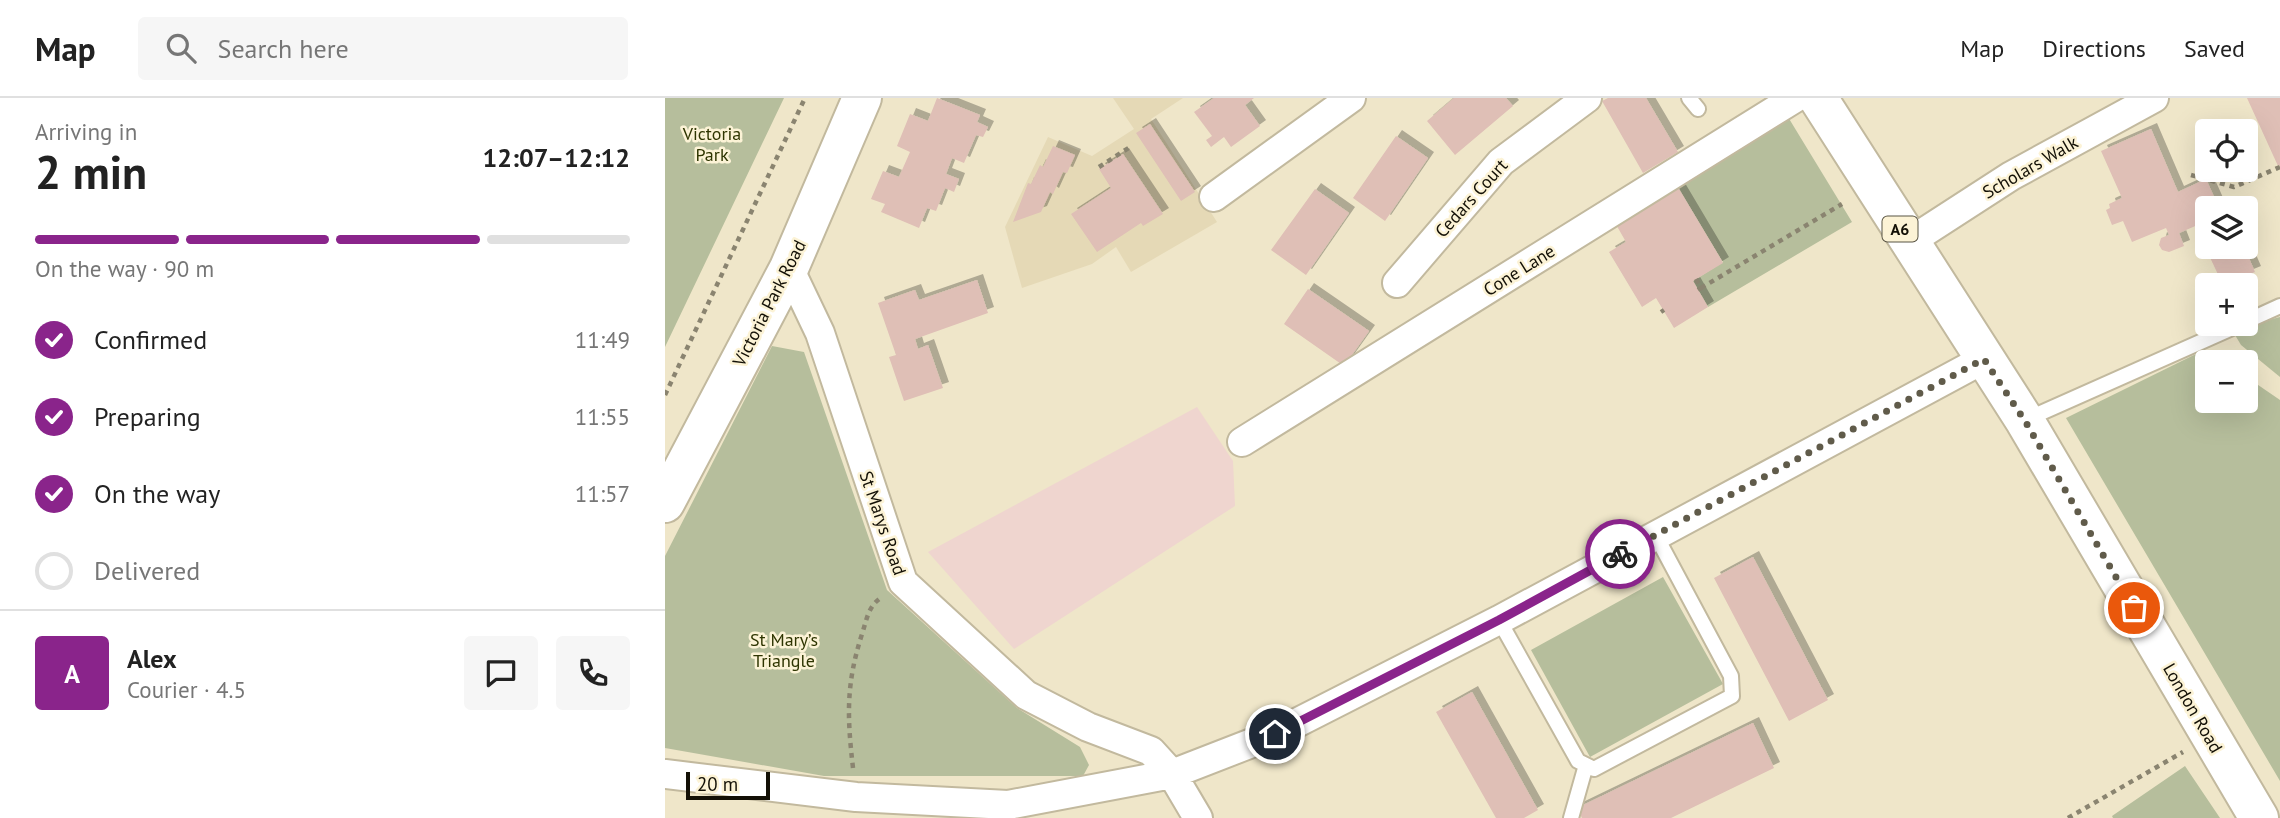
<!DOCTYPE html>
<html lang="en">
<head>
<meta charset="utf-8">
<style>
	body { margin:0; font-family:"PT Sans",sans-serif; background:#f6f6f6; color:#222; height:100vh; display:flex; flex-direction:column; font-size:26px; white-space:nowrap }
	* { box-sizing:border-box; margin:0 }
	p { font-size:23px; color:#767676 }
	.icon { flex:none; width:38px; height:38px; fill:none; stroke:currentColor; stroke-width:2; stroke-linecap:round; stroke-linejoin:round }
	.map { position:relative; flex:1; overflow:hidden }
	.side { display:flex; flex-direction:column; background:#fff; width:665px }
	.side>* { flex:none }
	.fabs { position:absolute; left:1530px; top:21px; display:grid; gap:14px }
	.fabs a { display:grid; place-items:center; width:63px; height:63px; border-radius:7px; background:#fff; box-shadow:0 7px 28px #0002; font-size:35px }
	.scale { position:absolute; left:21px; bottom:18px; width:84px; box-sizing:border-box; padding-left:7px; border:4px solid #131006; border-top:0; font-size:19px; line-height:24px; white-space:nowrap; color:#131006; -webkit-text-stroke:5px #fcf3d6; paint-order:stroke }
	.pin { position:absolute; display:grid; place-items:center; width:60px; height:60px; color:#fff; margin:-30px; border:4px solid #fff; border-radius:50%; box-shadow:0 2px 7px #0007 }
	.courier { position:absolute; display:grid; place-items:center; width:70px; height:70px; margin:-35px; border:5px solid #8a248b; border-radius:50%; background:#fff; color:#222; box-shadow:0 2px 9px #0007 }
	.head em { font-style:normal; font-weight:600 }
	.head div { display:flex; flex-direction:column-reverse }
	.head { display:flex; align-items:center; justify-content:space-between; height:119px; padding:0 35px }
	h1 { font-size:46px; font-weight:600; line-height:52px }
	.bar { display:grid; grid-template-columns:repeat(4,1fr); gap:10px 7px; align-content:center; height:84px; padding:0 35px }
	.bar i { height:9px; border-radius:5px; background:#e0e0e0 }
	.bar .current { background:#8a248b }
	.bar p { grid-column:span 4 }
	.line { display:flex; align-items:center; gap:18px; padding:0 35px; border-top:2px solid #e0e0e0 }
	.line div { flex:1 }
	.round { display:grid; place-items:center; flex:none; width:74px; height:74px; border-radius:7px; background:#f6f6f6 }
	ol { padding:0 35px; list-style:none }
	li { display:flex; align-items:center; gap:21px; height:77px }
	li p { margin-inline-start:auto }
	li .icon { padding:7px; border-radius:50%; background:#8a248b; color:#fff; stroke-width:4 }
	li:last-child { color:#767676 }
	li i { width:38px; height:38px; border:4px solid #e0e0e0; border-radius:50% }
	header { display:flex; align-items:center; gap:42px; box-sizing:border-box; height:98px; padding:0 35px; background:#fff; border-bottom:2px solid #e0e0e0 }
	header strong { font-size:33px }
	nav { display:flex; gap:38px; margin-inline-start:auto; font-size:24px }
	.search { width:490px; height:63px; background:#f6f6f6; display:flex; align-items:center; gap:18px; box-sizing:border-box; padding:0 24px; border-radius:7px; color:#767676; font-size:26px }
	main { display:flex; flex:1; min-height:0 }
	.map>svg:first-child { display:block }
</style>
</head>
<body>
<header>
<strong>Map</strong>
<div class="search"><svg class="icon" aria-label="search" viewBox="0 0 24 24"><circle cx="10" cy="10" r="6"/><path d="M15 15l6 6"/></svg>Search here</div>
<nav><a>Map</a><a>Directions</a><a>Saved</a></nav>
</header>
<main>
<section class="side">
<div class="head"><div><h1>2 min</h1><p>Arriving in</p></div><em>12:07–12:12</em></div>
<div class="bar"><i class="current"></i><i class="current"></i><i class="current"></i><i></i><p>On the way · 90 m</p></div>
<ol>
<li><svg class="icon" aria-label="check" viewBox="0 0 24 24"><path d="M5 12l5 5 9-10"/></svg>Confirmed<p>11:49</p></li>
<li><svg class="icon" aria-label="check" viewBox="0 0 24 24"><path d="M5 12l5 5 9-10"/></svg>Preparing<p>11:55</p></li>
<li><svg class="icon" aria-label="check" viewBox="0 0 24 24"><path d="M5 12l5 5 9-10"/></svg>On the way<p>11:57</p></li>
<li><i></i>Delivered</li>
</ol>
<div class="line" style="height:126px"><b class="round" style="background:#8a248b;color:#fff">A</b><div><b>Alex</b><p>Courier · 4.5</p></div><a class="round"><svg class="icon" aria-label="chat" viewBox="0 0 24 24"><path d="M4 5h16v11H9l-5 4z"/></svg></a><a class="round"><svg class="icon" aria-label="phone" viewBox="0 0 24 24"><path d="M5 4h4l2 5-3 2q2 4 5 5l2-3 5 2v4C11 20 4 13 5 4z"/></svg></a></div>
</section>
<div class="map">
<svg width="1615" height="720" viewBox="0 0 1615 720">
	<defs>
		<filter id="shadow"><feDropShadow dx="6" dy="-6" stdDeviation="0" flood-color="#0004"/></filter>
	</defs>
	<rect width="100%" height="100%" fill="#efe6c9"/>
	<path fill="#e5d9b6" d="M 448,0 L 518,0 L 486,21 L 552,124 L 466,174 L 451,149 L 427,166 L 357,190 L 340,129 L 383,39 L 427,58 L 469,31 Z"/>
	<path fill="#efd5cf" d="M 532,309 L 568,363 L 570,408 L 349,551 L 263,454 Z"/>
	<path fill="#b6be9c" d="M 0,0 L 119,0 L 0,249 Z
		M 1123,19 L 1187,124 L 1043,209 L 1028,183 L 1058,164 L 1011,86 Z
		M 1615,219 L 1615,279 L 1576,247 L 1570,237 L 1596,224 Z
		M 107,248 L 139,254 L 222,492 L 352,610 L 415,649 L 424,667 L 418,678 L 159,678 L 0,650 L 0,458 Z
		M 1531,256 L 1556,264 L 1542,264 L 1542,303 L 1580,303 L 1580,278 L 1615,302 L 1615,683 L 1401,320 Z
		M 998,479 L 1058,586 L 925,659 L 866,552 Z
		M 1520,668 L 1555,720 L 1448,720 L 1447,718 Z"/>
	<path fill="#dfbfb6" filter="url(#shadow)" d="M 272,0 L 315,17 L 312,24 L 323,29 L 318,39 L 311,37 L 299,65 L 287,60 L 281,76 L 294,81 L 289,94 L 280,90 L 271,113 L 262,110 L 254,130 L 216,114 L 220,106 L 206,101 L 218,73 L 234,79 L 245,54 L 232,48 L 245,16 L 263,23 Z
		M 549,0 L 589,0 L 580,7 L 595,28 L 566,49 L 559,39 L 546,49 L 541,42 L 547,38 L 529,14 Z
		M 789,0 L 841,0 L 848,8 L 790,57 L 762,23 Z
		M 943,0 L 981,0 L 1013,54 L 978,75 L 937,3 Z
		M 1582,0 L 1615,0 L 1615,67 L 1613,68 Z
		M 485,26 L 530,94 L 516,103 L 471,35 Z
		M 1486,31 L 1513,94 L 1541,81 L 1554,110 L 1542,110 L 1542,123 L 1514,135 L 1519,148 L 1504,154 L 1497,152 L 1494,147 L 1496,140 L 1504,137 L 1501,130 L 1467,144 L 1458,123 L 1447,127 L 1441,112 L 1445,110 L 1444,106 L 1457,100 L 1436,53 Z
		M 731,38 L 763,60 L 720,123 L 688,100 Z
		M 388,48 L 410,57 L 402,75 L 398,74 L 388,96 L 385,94 L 376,114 L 348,124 L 363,85 L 366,86 L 375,67 L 378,69 Z
		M 458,56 L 498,116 L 478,128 L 476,125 L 432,154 L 406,116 L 446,90 L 434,71 Z
		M 1011,86 L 1058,165 L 1028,183 L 1043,209 L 1009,230 L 991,200 L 977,209 L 944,154 L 961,144 L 949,123 Z
		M 650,91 L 684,115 L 641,177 L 606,152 Z
		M 1542,130 L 1542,149 L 1579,149 L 1590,174 L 1558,187 L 1533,134 Z
		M 312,182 L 323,215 L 250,241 L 253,251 L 263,247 L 278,290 L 239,303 L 224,259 L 231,257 L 213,205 L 250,192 L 254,202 Z
		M 643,191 L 704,233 L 679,268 L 619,226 Z
		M 1088,459 L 1163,602 L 1124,623 L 1049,480 Z
		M 807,594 L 873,712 L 859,720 L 831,720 L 771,614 Z
		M 1088,625 L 1109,670 L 1006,720 L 917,720 L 912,710 Z"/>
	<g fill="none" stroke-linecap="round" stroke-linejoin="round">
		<defs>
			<path id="service" d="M 1024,0 L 1033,11
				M 1580,224 L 1615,208
				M 1360,322 L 1576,226
				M 834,522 L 913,663 L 929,671 L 1067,598 L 1066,578 L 990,436
				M 906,720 L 921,667"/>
			<path id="minor" d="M 549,99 L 686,0
				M 1244,144 L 1346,78 L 1489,0
				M 124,170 L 155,235 L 238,484 L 361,597 L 423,629 L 486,653 L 507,676 L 533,720
				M 732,185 L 836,64 L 922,0
				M 577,344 L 1130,0
				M 0,676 L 191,699 L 343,707 L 507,676 L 610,636 L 834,522 L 1319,261"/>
			<path id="secondary" d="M 0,405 L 124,170 L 197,0"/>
			<path id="primary" d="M 1153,0 L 1360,323 L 1594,720"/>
		</defs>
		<use href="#service" stroke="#c2b99e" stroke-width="18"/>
		<use href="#minor" stroke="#c2b99e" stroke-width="32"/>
		<use href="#secondary" stroke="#c2b99e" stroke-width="42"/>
		<use href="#primary" stroke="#c2b99e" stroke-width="42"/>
		<path stroke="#8a8470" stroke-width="4.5" stroke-dasharray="5 5" stroke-linecap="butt" d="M 434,69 L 465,49
			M 1526,77 L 1569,89 L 1615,69
			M 1031,181 L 1036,190 L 1033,192
			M 1036,190 L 1177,106
			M 996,214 L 999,212
			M 0,297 L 140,0
			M 188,670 C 182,618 181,586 197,536 C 202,521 203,508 217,499
			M 1403,720 L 1518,654"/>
		<use href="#service" stroke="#fff" stroke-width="14"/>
		<use href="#minor" stroke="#fff" stroke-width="28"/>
		<use href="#secondary" stroke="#fff" stroke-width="38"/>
		<use href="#primary" stroke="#fff" stroke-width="38"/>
	</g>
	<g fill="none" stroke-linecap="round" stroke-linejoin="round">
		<path stroke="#605b4a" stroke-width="7" stroke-dasharray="0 12.6" d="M 955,456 L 1319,261 L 1360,323 L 1469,510"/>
		<path stroke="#8a248b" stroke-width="9" d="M 610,636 L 834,522 L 955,456"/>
	</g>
	<g text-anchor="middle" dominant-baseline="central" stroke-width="5" stroke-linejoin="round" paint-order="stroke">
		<rect fill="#fcf3d6" stroke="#595444" stroke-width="2" x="1217.5" y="118.5" width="35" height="25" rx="5"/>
		<g font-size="16" font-weight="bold" fill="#131006">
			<text x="1235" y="131">A6</text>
		</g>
		<g font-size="18" fill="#2e3501" stroke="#fcf3d6">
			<text x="47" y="35">Victoria<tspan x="47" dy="21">Park</tspan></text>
			<text x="119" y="541">St Mary’s<tspan x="119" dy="21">Triangle</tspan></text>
		</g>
		<g font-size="18" fill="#131006" stroke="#fcf3d6">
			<text transform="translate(1365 69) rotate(-30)">Scholars Walk</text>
			<text transform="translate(806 100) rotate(-48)">Cedars Court</text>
			<text transform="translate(854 172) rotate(-32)">Cone Lane</text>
			<text transform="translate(104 205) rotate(-63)">Victoria Park Road</text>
			<text transform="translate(218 425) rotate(71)">St Marys Road</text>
			<text transform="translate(1528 610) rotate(60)">London Road</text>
		</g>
	</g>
</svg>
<div class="fabs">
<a><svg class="icon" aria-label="locate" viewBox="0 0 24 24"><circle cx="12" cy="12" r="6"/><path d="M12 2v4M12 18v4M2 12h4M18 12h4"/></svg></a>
<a><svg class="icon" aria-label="layers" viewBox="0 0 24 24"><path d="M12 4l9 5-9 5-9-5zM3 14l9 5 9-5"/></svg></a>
<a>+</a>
<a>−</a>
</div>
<div class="scale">20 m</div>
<div class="pin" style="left:1469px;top:510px;background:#ea580c"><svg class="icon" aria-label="bag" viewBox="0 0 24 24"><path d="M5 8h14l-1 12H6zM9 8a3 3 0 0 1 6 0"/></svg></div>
<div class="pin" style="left:610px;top:636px;background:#1f2937"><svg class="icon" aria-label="home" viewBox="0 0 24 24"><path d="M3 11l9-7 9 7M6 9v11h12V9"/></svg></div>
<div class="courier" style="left:955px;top:456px"><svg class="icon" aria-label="bike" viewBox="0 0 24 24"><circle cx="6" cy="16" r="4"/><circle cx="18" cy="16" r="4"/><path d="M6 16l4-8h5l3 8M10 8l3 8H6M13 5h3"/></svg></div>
</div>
</main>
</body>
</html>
